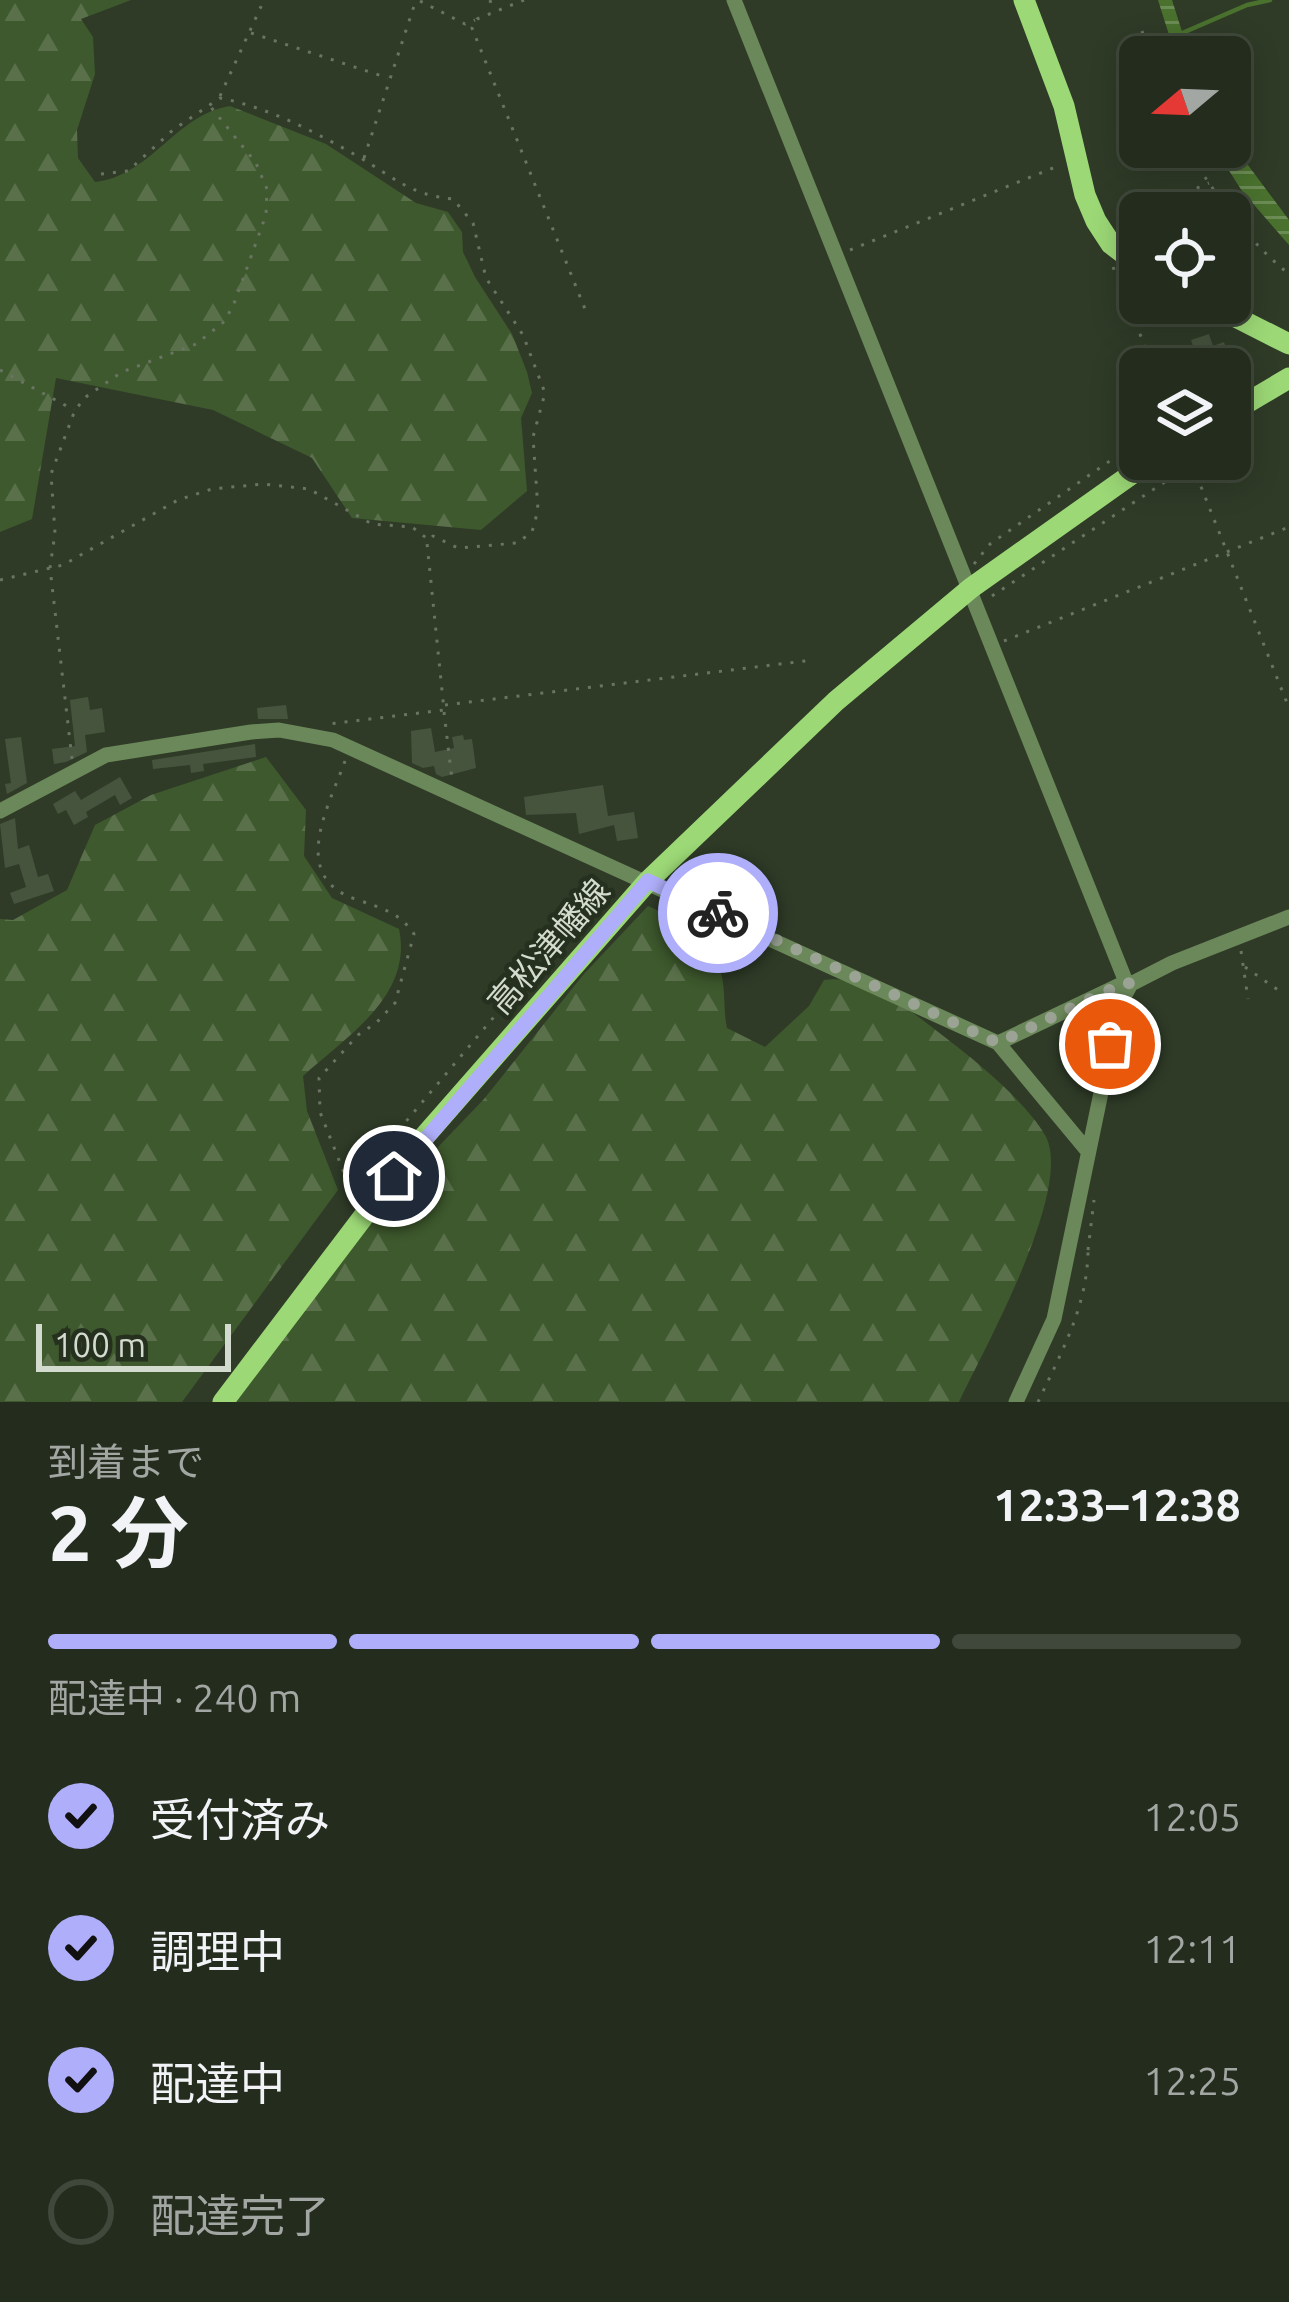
<!DOCTYPE html>
<html lang="ja">
<head>
<meta charset="utf-8">
<style>
	body { margin:0; font-family:Ubuntu,"Noto Sans JP",sans-serif; background:#2f382a; color:#f1f3f6; height:100vh; display:flex; flex-direction:column; font-size:45px; white-space:nowrap }
	* { box-sizing:border-box; margin:0 }
	p { font-size:39px; color:#a3a7a4 }
	.icon { flex:none; width:66px; height:66px; fill:none; stroke:currentColor; stroke-width:2; stroke-linecap:round; stroke-linejoin:round }
	.map { position:relative; height:1402px; overflow:hidden }
	.details { display:flex; flex-direction:column; background:#232c1d; flex:1 }
	.details>* { flex:none }
	.needle { width:78px; rotate:251deg }
	.buttons { position:absolute; left:1119px; top:36px; display:grid; gap:24px }
	.buttons a { display:grid; place-items:center; width:132px; height:132px; border-radius:18px; background:#232c1d; box-shadow:0 6px 30px #0003,0 0 0 3px #40483b; font-size:60px }
	.scale { position:absolute; left:36px; bottom:30px; width:195px; box-sizing:border-box; padding-left:12px; border:6px solid #d3dbcf; border-top:0; font-size:33px; line-height:42px; white-space:nowrap; color:#d3dbcf; -webkit-text-stroke:9px #25311e; paint-order:stroke }
	.pin { position:absolute; display:grid; place-items:center; width:102px; height:102px; color:#fff; margin:-51px; border:6px solid #fff; border-radius:50%; box-shadow:0 3px 12px #0007 }
	.courier { position:absolute; display:grid; place-items:center; width:120px; height:120px; margin:-60px; border:9px solid #afaefa; border-radius:50%; background:#fff; color:#222; box-shadow:0 3px 15px #0007 }
	.head em { font-style:normal; font-weight:700 }
	.head div { display:flex; flex-direction:column-reverse }
	.head { display:flex; align-items:center; justify-content:space-between; height:204px; padding:0 48px }
	h1 { font-size:78px; font-weight:700; line-height:90px }
	.bar { display:grid; grid-template-columns:repeat(4,1fr); gap:18px 12px; align-content:center; height:144px; padding:0 48px }
	.bar i { height:15px; border-radius:9px; background:#40483b }
	.bar .on { background:#afaefa }
	.bar p { grid-column:span 4 }
	ol { padding:0 48px; list-style:none }
	li { display:flex; align-items:center; gap:36px; height:132px }
	li p { margin-inline-start:auto }
	li .icon { padding:12px; border-radius:50%; background:#afaefa; color:#111; stroke-width:4 }
	li:last-child { color:#a3a7a4 }
	li i { width:66px; height:66px; border:6px solid #40483b; border-radius:50% }
	.map>svg:first-child { display:block }
</style>
</head>
<body>
<div class="map">
<svg width="1289" height="1402" viewBox="0 0 1289 1402">
	<defs>
		<pattern id="forest-firs" width="22" height="20" patternUnits="userSpaceOnUse" patternTransform="scale(3)"><rect width="22" height="20" fill="#3e592d"/><path d="M5 1l3.5 6h-7zM16 11l3.5 6h-7z" fill="#59704a"/></pattern>
		<pattern id="water-rules" width="6" height="5" patternUnits="userSpaceOnUse" patternTransform="scale(3)"><rect width="6" height="5" fill="#4a722e"/><path d="M0 2.5h6" fill="none" stroke="#6c8c55"/></pattern>
	</defs>
	<rect width="100%" height="100%" fill="#2f3b27"/>
	<path fill="url(#forest-firs)" d="M 0,0 L 131,0 L 81,19 L 93,37 L 95,74 L 77,130 L 78,158 L 95,182 C 151,176 175,115 230,106 L 326,144 L 416,203 L 448,212 L 462,232 L 463,252 L 475,277 L 512,334 L 527,372 L 532,393 L 521,418 L 527,491 L 481,530 L 352,518 L 312,458 L 213,410 L 56,378 L 32,519 L 0,532 Z
		M 266,757 L 306,810 L 304,856 L 332,898 L 399,929 C 413,996 347,1036 303,1076 L 307,1111 L 338,1190 L 182,1402 L 0,1402 L 0,919 L 13,920 L 67,890 L 95,825 L 151,795 Z
		M 648,906 C 676,918 709,939 720,970 C 726,986 723,1011 727,1028 L 765,1047 L 809,1006 L 824,980 C 868,974 912,1012 946,1038 C 976,1061 1026,1102 1045,1135 C 1075,1187 984,1349 959,1402 L 232,1402 L 372,1216 L 484,1099 L 583,975 Z"/>
	<path fill="url(#water-rules)" d="M 1158,0 L 1172,0 L 1190,57 L 1176,57 Z
		M 1230,141 L 1289,220 L 1289,245 L 1242,191 L 1214,147 L 1230,147 Z"/>
	<g fill="none" stroke-linecap="round" stroke-linejoin="round">
		<path stroke="#4a722e" stroke-width="4.5" d="M 1180,34 L 1247,5 L 1270,0"/>
	</g>
	<path fill="#46543e" d="M 1204,189 L 1223,213 L 1206,213 L 1193,198 Z
		M 1140,216 L 1140,230 L 1126,236 L 1117,225 Z
		M 1209,334 L 1213,346 L 1224,342 L 1227,352 L 1198,362 L 1191,340 Z
		M 88,697 L 90,710 L 102,708 L 105,732 L 85,735 L 87,752 L 66,762 L 54,764 L 52,749 L 75,746 L 70,700 Z
		M 286,705 L 288,719 L 258,719 L 257,708 Z
		M 431,728 L 435,752 L 454,748 L 452,737 L 463,735 L 464,740 L 472,739 L 476,768 L 442,777 L 436,774 L 434,766 L 423,768 L 412,763 L 411,731 Z
		M 21,737 L 27,783 L 7,794 L 5,784 L 11,783 L 5,739 Z
		M 255,744 L 256,757 L 203,764 L 204,771 L 191,773 L 190,765 L 153,769 L 152,760 Z
		M 120,777 L 132,798 L 120,805 L 115,795 L 86,812 L 88,817 L 74,825 L 66,810 L 58,814 L 53,804 L 75,791 L 81,800 Z
		M 603,785 L 608,816 L 634,812 L 638,838 L 617,841 L 614,825 L 579,834 L 576,813 L 526,815 L 524,797 Z
		M 15,818 L 18,849 L 29,845 L 38,877 L 48,874 L 54,891 L 14,904 L 10,893 L 26,887 L 19,864 L 5,868 L 0,824 Z"/>
	<g fill="none" stroke-linecap="round" stroke-linejoin="round">
		<path stroke="#697463" stroke-width="3" stroke-dasharray="3 9" stroke-linecap="butt" d="M 490,0 L 493,11
			M 524,0 L 477,19 L 472,28 L 585,309
			M 420,1 L 465,24 L 475,20
			M 1142,31 L 1149,57
			M 251,33 L 388,78
			M 220,96 L 264,0
			M 1185,147 C 1216,194 1245,239 1289,274
			M 364,158 L 416,0
			M 101,174 L 128,171 L 173,130 L 220,98 C 270,108 315,132 359,157 C 395,178 410,195 453,199 L 473,223 L 486,278 L 523,335 L 545,393 L 533,437 L 538,510 L 532,532 L 517,543 L 458,548 L 433,536 L 427,543 L 444,710 L 329,724
			M 1119,220 L 1209,183
			M 850,250 L 1058,166
			M 1113,267 L 1154,369
			M 0,370 L 74,410
			M 974,564 L 990,544 L 1140,440
			M 0,580 L 63,565 L 178,500 L 212,489 L 263,484 L 309,489 L 372,524 L 412,527 L 429,540
			M 992,596 L 1192,464 L 1289,708
			M 1004,641 L 1289,527
			M 445,705 L 813,660
			M 444,712 L 452,780
			M 72,759 L 50,568 L 55,533 L 51,474 L 75,410 L 87,396 L 122,372 L 196,344 L 225,321 L 235,301 L 266,215 L 267,189 L 256,163 L 210,106
			M 345,761 C 328,808 288,878 358,900 C 381,908 399,912 414,934 L 395,1003 L 376,1023 L 358,1035 L 319,1078 L 320,1112 L 350,1188 L 594,898 L 595,877
			M 1241,951 L 1248,999
			M 1245,967 L 1278,990
			M 1088,1250 L 1094,1200
			M 1038,1402 C 1061,1353 1087,1307 1088,1252 L 1082,1248"/>
		<path stroke="#6b885a" stroke-width="15" d="M 734,0 L 1126,982
			M 0,811 L 106,755 L 251,732 L 279,730 L 333,740 L 998,1043 L 1086,1149
			M 998,1043 L 1126,982 L 1131,984
			M 1016,1402 L 1054,1319 L 1119,1006 L 1131,984 L 1172,963 L 1289,917"/>
		<path stroke="#9cd876" stroke-width="21" d="M 1024,0 L 1064,106 L 1085,195 L 1096,221 L 1111,244 L 1140,266
			M 1208,303 L 1289,344
			M 1230,413 L 1289,378
			M 223,1402 L 423,1138 L 648,881 L 836,701 L 971,588 L 1153,459"/>
	</g>
	<g fill="none" stroke-linecap="round" stroke-linejoin="round">
		<path stroke="#9aa394" stroke-width="12" stroke-dasharray="0 21.6" d="M 718,913 L 998,1043 L 1126,982 L 1131,984 L 1119,1006 L 1110,1044"/>
		<path stroke="#afaefa" stroke-width="15" d="M 394,1176 L 648,881 L 718,913"/>
	</g>
	<g text-anchor="middle" dominant-baseline="central" stroke-width="9" stroke-linejoin="round" paint-order="stroke">
		<g font-size="33" fill="#d3dbcf" stroke="#25311e">
			<text transform="translate(548 946) rotate(-49)">高松津幡線</text>
		</g>
	</g>
</svg>
<div class="buttons">
<a><svg class="needle" viewBox="-14 -14 28 28"><path d="M0-13l5 13h-10z" fill="#e53935"/><path d="M0 13l5-13h-10z" fill="#a3a7a4"/></svg></a>
<a><svg class="icon" aria-label="locate" viewBox="0 0 24 24"><circle cx="12" cy="12" r="6"/><path d="M12 2v4M12 18v4M2 12h4M18 12h4"/></svg></a>
<a><svg class="icon" aria-label="layers" viewBox="0 0 24 24"><path d="M12 4l9 5-9 5-9-5zM3 14l9 5 9-5"/></svg></a>
</div>
<div class="scale">100 m</div>
<div class="pin" style="left:1110px;top:1044px;background:#ea580c"><svg class="icon" aria-label="bag" viewBox="0 0 24 24"><path d="M5 8h14l-1 12H6zM9 8a3 3 0 0 1 6 0"/></svg></div>
<div class="pin" style="left:394px;top:1176px;background:#1f2937"><svg class="icon" aria-label="home" viewBox="0 0 24 24"><path d="M3 11l9-7 9 7M6 9v11h12V9"/></svg></div>
<div class="courier" style="left:718px;top:913px"><svg class="icon" aria-label="bike" viewBox="0 0 24 24"><circle cx="6" cy="16" r="4"/><circle cx="18" cy="16" r="4"/><path d="M6 16l4-8h5l3 8M10 8l3 8H6M13 5h3"/></svg></div>
</div>
<section class="details">
<div class="head"><div><h1>2 分</h1><p>到着まで</p></div><em>12:33–12:38</em></div>
<div class="bar"><i class="on"></i><i class="on"></i><i class="on"></i><i></i><p>配達中 · 240 m</p></div>
<ol>
<li><svg class="icon" aria-label="check" viewBox="0 0 24 24"><path d="M5 12l5 5 9-10"/></svg>受付済み<p>12:05</p></li>
<li><svg class="icon" aria-label="check" viewBox="0 0 24 24"><path d="M5 12l5 5 9-10"/></svg>調理中<p>12:11</p></li>
<li><svg class="icon" aria-label="check" viewBox="0 0 24 24"><path d="M5 12l5 5 9-10"/></svg>配達中<p>12:25</p></li>
<li><i></i>配達完了</li>
</ol>
</section>
</body>
</html>
